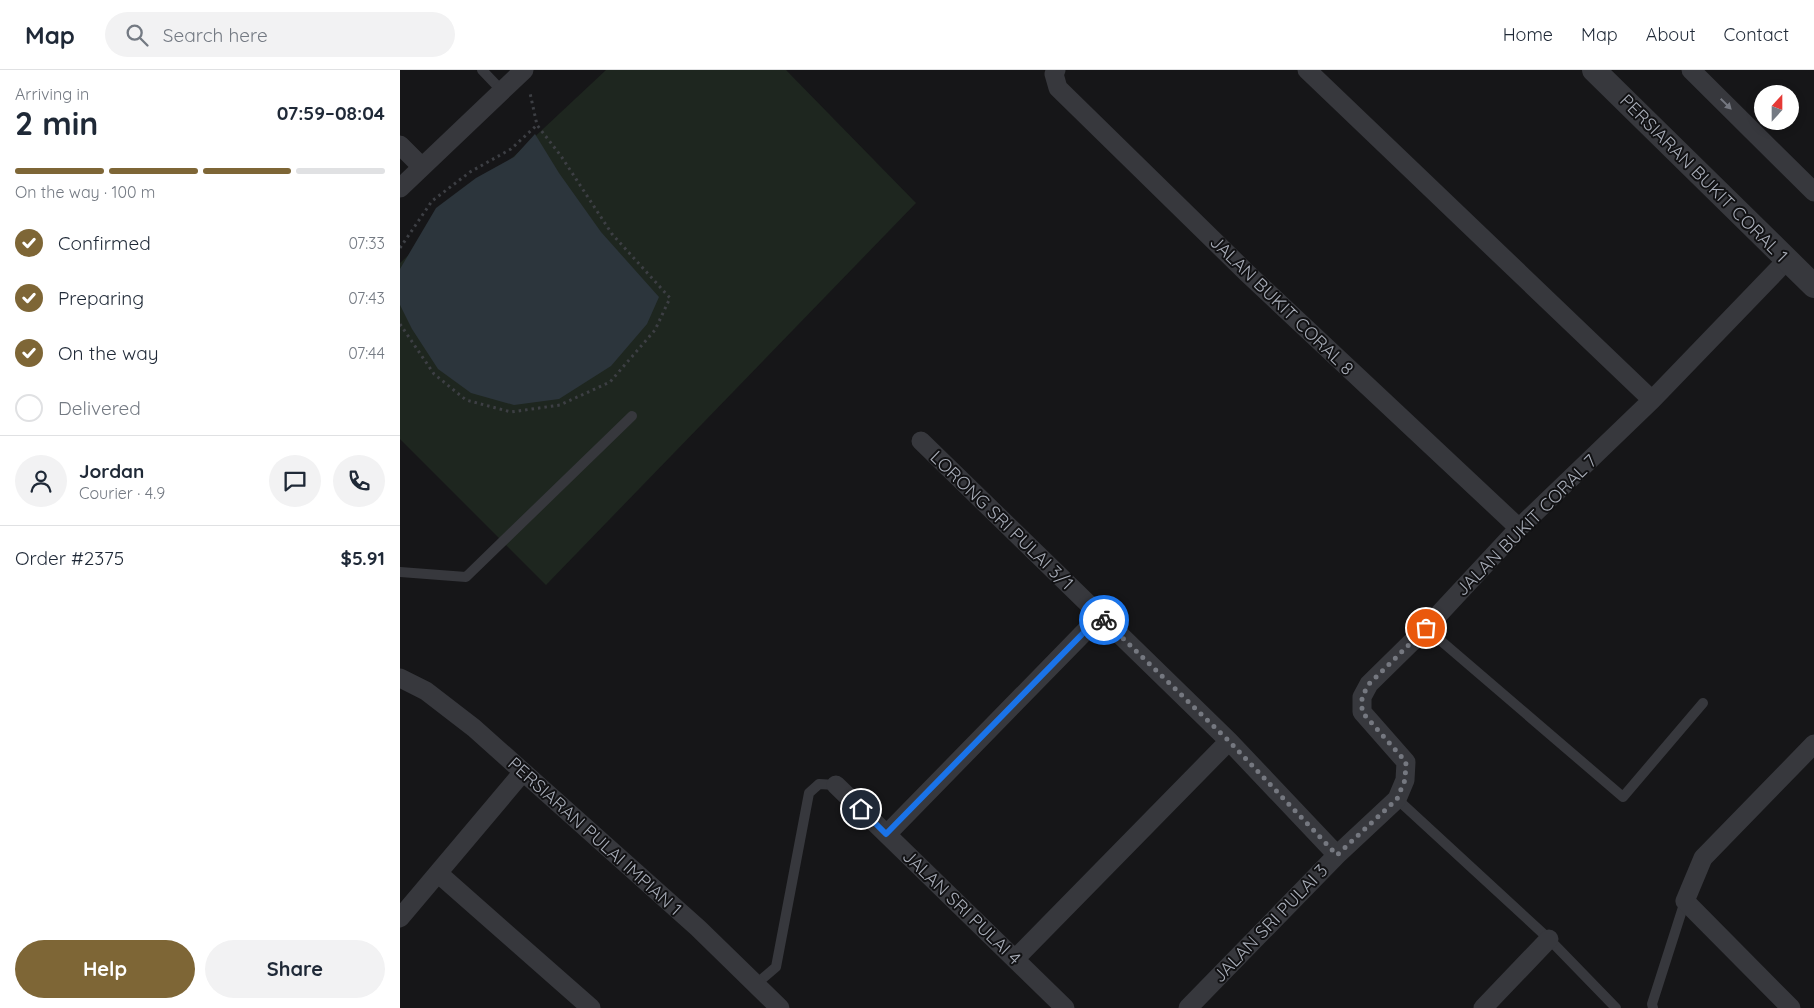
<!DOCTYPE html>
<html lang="en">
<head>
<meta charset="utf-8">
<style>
	body { margin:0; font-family:Quicksand,sans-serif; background:#f2f2f3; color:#1f2937; height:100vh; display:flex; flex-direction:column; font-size:19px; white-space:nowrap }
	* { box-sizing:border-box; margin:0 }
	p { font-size:16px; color:#747a83 }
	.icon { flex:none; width:28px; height:28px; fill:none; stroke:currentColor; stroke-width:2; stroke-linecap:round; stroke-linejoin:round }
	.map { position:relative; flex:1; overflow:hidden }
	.panel { display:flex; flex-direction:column; background:#fff; width:400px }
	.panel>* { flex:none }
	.needle { width:32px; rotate:21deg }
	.buttons { position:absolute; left:1354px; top:15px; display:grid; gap:10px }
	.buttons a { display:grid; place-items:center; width:45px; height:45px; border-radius:50%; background:#fff; box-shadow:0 2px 8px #0003; font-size:25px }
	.pin { position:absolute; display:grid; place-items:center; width:42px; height:42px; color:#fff; margin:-21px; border:2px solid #fff; border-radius:50%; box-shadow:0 1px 5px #0007 }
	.courier { position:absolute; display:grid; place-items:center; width:50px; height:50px; margin:-25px; border:4px solid #1a73e8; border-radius:50%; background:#fff; color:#222; box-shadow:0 1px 6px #0007 }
	.head em { font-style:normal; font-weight:800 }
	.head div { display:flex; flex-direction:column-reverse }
	.head { display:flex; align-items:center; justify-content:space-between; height:85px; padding:0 15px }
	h1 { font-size:32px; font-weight:800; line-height:38px }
	.bar { display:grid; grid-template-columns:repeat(4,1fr); gap:8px 5px; align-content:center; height:60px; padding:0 15px }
	.bar i { height:6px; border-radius:4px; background:#e0e1e3 }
	.bar .current { background:#7e6636 }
	.bar p { grid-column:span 4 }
	.line { display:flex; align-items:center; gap:12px; padding:0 15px; border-top:1px solid #e0e1e3 }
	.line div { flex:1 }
	.round { display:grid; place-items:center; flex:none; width:52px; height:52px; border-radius:26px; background:#f2f2f3 }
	ol { padding:0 15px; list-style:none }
	li { display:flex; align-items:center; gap:15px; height:55px }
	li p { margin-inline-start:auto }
	li .icon { padding:5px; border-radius:50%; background:#7e6636; color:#fff; stroke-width:4 }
	li:last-child { color:#747a83 }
	li i { width:28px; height:28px; border:2px solid #e0e1e3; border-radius:50% }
	.button { display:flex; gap:10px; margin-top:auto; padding:10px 15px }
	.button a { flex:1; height:58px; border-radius:30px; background:#7e6636; color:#fff; font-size:20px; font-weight:800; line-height:58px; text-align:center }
	.button a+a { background:#f2f2f3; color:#1f2937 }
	header { display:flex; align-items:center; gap:30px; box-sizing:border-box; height:70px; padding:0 25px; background:#fff; border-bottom:1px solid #e0e1e3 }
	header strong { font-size:24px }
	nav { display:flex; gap:28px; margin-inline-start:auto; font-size:18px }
	.search { width:350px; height:45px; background:#f2f2f3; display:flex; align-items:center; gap:12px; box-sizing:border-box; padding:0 18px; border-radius:28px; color:#747a83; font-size:19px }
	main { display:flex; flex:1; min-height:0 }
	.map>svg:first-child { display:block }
</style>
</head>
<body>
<header>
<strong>Map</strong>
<div class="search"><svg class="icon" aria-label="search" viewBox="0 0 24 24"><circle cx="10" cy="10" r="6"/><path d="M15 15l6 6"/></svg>Search here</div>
<nav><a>Home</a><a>Map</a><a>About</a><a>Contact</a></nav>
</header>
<main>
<section class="panel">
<div class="head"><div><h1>2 min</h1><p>Arriving in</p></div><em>07:59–08:04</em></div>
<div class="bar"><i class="current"></i><i class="current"></i><i class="current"></i><i></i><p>On the way · 100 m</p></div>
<ol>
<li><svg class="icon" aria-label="check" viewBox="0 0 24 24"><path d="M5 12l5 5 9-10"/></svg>Confirmed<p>07:33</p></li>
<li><svg class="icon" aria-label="check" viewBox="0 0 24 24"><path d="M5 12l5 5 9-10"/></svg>Preparing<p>07:43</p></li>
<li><svg class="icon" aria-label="check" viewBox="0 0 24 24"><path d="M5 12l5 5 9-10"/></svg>On the way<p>07:44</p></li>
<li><i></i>Delivered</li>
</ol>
<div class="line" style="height:90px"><a class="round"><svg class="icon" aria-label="person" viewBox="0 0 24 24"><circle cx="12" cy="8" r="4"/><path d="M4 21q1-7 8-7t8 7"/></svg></a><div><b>Jordan</b><p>Courier · 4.9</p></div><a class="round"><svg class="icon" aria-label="chat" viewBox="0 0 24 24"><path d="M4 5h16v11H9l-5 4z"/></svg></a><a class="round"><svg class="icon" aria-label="phone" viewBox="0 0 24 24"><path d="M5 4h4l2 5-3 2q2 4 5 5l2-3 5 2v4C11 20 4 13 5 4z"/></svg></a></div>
<div class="line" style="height:65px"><div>Order #2375</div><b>$5.91</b></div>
<div class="button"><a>Help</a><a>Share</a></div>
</section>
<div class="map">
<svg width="1414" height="938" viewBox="0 0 1414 938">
	<rect width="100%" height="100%" fill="#161618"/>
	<path fill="#1e261f" d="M 206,0 L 386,0 L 516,133 L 146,515 L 0,369 L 0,193 Z"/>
	<path fill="#2c353c" d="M 135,64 L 159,103 L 201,162 L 259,227 L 247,254 L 211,296 L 159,329 L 114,335 L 71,323 L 38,299 L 12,259 L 0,235 L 0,199 L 36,138 L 76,108 L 114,87 Z"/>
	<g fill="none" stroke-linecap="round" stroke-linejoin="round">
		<path stroke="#3d3f44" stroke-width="3" stroke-dasharray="2.5 4" stroke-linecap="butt" d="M 0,178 L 32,131 L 70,102 L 111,79 L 137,55
			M 0,254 L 34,304 L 66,330 L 111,342 L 160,335 L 210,312 L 255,260 L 270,228 L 212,164 L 161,86 L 137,55 L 130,23"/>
		<path stroke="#37383d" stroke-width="10" d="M 82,0 L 103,22
			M 0,502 L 66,507 L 232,346
			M 1026,558 L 1223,727 L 1303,633
			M 997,729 L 1149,869 L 1216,938
			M 355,915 L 376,897 L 409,723 L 419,714 L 436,715
			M 1253,938 L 1252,934 L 1285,831"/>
		<path stroke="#37383d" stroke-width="19" d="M 656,0 L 654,4 L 658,18 L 848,204 L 1119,458
			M 907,0 L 1252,330
			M 1291,0 L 1414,122
			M 0,75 L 22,97
			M 0,118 L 124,0
			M 521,371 L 829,671 L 937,785
			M 0,608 L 26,621 L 74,658 L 298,858 L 380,938
			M 436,715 L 665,938
			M 487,764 L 700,546
			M 39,804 L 191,938
			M 0,848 L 123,702
			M 615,889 L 829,671
			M 788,938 L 937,785 L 997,729 L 1005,710 L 1006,692 L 962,642 L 962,627 L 969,614 L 1026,558 L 1119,458 L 1252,330 L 1387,190
			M 1083,938 L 1149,869
			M 1391,938 L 1285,831 L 1303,788 L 1414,674"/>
		<path stroke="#37383d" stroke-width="24" d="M 1194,0 L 1414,216"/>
	</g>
	<defs><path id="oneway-solid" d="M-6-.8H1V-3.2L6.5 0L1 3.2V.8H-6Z" transform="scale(1.25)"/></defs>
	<use fill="#757881" href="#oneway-solid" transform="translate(1326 34) rotate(45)"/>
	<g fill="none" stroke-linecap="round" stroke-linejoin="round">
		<path stroke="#757880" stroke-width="5" stroke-dasharray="0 9" d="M 704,550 L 829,671 L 937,785 L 997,729 L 1005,710 L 1006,692 L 962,642 L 962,627 L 969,614 L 1026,558"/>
		<path stroke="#1a73e8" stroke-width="6" d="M 461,739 L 486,764 L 700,546 L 704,550"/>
	</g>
	<g text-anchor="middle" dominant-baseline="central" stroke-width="4" stroke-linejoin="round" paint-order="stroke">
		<g font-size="18" fill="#a8adb8" stroke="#111113">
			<text transform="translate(1304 108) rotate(45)">PERSIARAN BUKIT CORAL 1</text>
			<text transform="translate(882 235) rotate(44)">JALAN BUKIT CORAL 8</text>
			<text transform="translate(602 450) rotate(44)">LORONG SRI PULAI 3/1</text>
			<text transform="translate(1126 455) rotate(-45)">JALAN BUKIT CORAL 7</text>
			<text transform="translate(195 766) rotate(42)">PERSIARAN PULAI IMPIAN 1</text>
			<text transform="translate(562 837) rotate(44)">JALAN SRI PULAI 4</text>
			<text transform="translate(870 853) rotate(-46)">JALAN SRI PULAI 3</text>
		</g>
	</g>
</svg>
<div class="buttons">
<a><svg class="needle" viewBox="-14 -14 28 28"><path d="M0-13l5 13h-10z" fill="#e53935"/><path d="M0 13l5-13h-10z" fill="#747a83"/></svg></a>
</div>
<div class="pin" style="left:1026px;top:558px;background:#ea580c"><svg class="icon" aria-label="bag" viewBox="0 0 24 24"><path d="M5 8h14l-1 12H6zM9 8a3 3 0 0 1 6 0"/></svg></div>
<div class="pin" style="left:461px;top:739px;background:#1f2937"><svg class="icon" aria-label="home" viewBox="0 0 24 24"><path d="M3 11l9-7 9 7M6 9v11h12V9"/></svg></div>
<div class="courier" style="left:704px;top:550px"><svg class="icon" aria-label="bike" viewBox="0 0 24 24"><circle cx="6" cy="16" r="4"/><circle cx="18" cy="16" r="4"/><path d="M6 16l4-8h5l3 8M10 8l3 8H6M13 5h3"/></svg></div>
</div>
</main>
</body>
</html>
